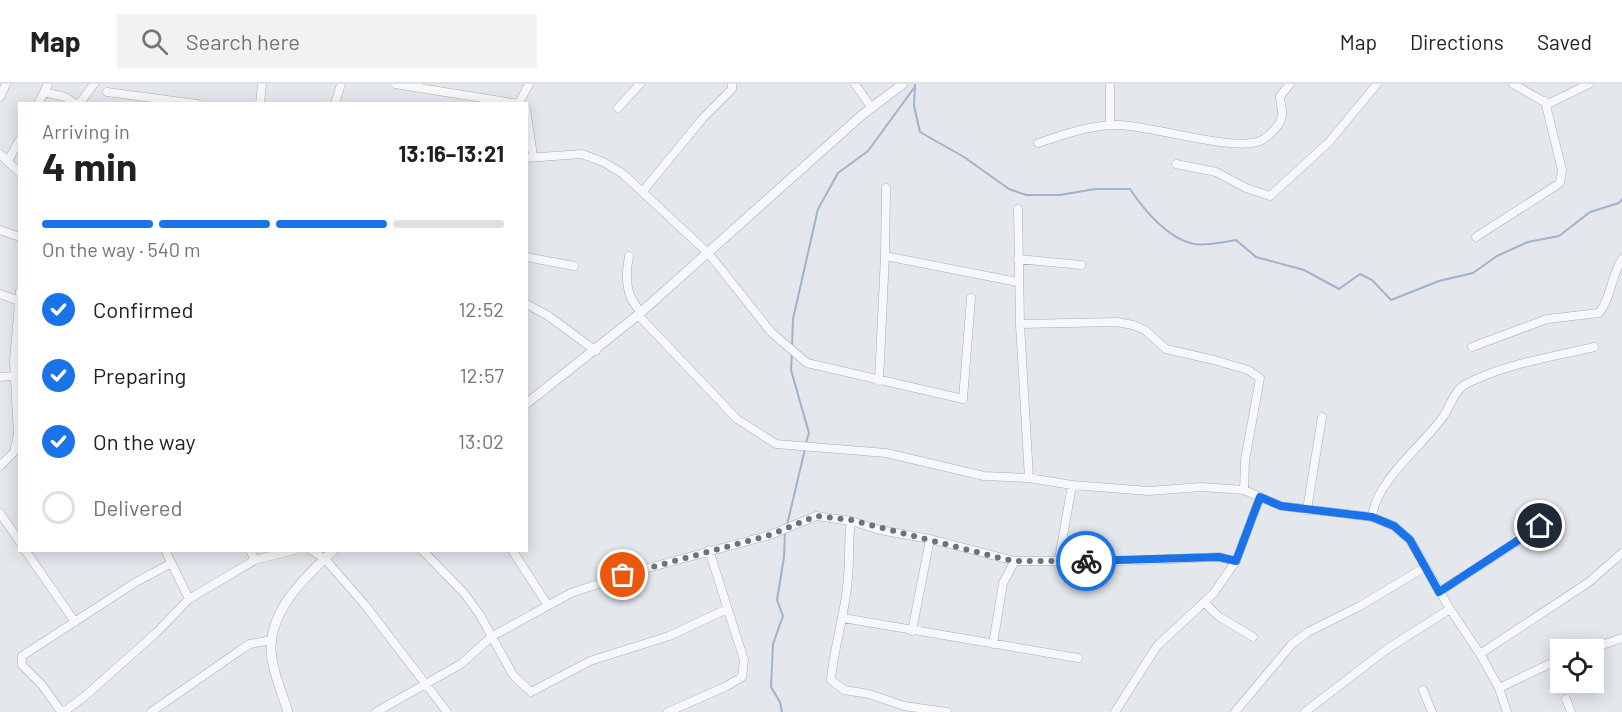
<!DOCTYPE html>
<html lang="en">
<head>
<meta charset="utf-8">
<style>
	body { margin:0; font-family:Barlow,sans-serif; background:#f2f2f2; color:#202124; height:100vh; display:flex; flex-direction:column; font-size:22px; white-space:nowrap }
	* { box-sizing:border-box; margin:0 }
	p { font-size:20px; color:#757577 }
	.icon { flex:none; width:33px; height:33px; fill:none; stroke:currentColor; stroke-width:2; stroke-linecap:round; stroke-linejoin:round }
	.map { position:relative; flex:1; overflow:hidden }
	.side { position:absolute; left:18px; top:18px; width:510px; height:450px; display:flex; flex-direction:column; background:#fff; border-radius:0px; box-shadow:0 3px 15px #0003 }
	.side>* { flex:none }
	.buttons { position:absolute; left:1550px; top:555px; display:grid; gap:12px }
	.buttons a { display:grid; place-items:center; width:54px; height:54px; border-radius:0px; background:#fff; box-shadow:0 3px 15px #0003; font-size:30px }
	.pin { position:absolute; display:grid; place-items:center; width:51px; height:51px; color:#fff; margin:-26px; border:3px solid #fff; border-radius:50%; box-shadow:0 2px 6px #0007 }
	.courier { position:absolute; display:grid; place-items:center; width:60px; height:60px; margin:-30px; border:4px solid #1a73e8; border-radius:50%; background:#fff; color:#222; box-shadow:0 2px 8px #0007 }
	.summary em { font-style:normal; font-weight:700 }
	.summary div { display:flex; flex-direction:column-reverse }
	.summary { display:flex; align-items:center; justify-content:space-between; height:102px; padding:0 24px }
	h1 { font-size:39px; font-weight:700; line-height:45px }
	.bar { display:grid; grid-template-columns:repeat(4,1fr); gap:9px 6px; align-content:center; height:72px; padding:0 24px }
	.bar i { height:8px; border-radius:4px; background:#e0e0e0 }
	.bar .selected { background:#1a73e8 }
	.bar p { grid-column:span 4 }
	ol { padding:0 24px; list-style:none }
	li { display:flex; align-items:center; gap:18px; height:66px }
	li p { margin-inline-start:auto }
	li .icon { padding:6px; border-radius:50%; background:#1a73e8; color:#fff; stroke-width:4 }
	li:last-child { color:#757577 }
	li i { width:33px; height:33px; border:3px solid #e0e0e0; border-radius:50% }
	header { display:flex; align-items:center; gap:36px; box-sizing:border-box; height:84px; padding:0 30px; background:#fff; border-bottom:2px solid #e0e0e0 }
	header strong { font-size:28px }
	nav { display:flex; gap:33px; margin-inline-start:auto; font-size:21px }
	.search { width:420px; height:54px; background:#f2f2f2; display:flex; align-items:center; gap:15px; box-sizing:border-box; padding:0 21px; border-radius:0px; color:#757577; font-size:22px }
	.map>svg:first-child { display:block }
</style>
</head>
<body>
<header>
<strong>Map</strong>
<div class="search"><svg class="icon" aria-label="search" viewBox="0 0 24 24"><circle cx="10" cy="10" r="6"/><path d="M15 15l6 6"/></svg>Search here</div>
<nav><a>Map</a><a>Directions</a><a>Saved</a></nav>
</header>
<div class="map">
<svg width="1622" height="628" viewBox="0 0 1622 628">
	<rect width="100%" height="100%" fill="#e4e7ec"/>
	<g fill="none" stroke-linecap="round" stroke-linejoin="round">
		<path stroke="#9fb4cc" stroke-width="2" d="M 915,0 L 914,22 L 920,48 L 964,73 L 1009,105 L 1026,111 L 1060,111 L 1095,105 L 1130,105 C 1144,126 1168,155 1194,160 C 1206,162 1223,158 1236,156 L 1256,173 L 1304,186 L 1339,205 L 1360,190 L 1372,196 L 1391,216 L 1439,197 L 1473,189 L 1497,172 L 1528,158 L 1559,152 L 1590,128 L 1619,119 L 1622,115
			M 792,263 L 793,235 L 818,125 L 838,89 L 868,67 L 914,4
			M 792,268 L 791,286 L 809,349 L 806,359
			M 787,441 L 805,365
			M 782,628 L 780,618 L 771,603 L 773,560 L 783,532 L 777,516 L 784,473 L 785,446"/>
		<defs>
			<path id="minor" d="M 395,0 L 519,20
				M 855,0 L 871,23
				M 1513,0 L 1548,20 L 1589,0
				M 44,8 L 65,13 L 76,20
				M 107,8 L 197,20
				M 0,13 L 6,0
				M 519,19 L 529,0
				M 38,20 L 48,0
				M 79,20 L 94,0
				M 260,20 L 262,0
				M 335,20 L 341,0
				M 618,24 L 640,0
				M 526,25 L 533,72
				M 1110,41 L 1110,0
				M 1038,59 C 1063,51 1093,40 1119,41 C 1153,42 1234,68 1260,57 C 1267,54 1277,44 1280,38 C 1285,28 1280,22 1280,12 L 1290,0
				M 0,70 L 20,89
				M 526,74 L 582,70 L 603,78 L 622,89 L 709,170 L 771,248 L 807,279 L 963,315 L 971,214
				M 8,77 L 20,55
				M 1176,80 L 1216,88 L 1246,104 L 1270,112 L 1329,58 L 1377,0
				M 643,107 L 703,34 L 732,5 L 732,0
				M 1018,125 L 1020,240 L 1029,394
				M 0,146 L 20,153
				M 1476,153 L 1560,99 L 1562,86 L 1545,17
				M 629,172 C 625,192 625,214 642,228
				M 885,172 L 1018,198
				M 526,173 L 574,182
				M 1018,175 L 1081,181
				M 0,210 L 19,217
				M 526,220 L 547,231 L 596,267
				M 638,231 L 737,335 L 776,360 L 886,369 L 984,392 L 1029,394 L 1072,401 L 1149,407 L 1201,403 L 1244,406 L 1281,422 L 1372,433 L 1394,442 L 1410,456 L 1450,525 L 1480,570 L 1499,604 L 1507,628
				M 1020,240 L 1117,238 L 1133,241 L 1145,246 L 1166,265 L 1214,276 L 1248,286 L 1260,294 L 1245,376 L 1244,406
				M 1472,263 L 1547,235 L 1599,229 C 1611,215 1611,192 1622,175
				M 0,293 L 14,292
				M 879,297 L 885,172 L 886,104
				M 0,382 L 14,368 L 18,351 L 14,277 L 20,207
				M 1307,426 L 1322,333
				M 0,429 L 20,458
				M 1372,433 C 1376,397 1422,362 1443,333 C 1450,323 1454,306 1466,300 C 1504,280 1552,273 1594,263
				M 851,437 C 848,456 850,474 848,493 C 846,528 834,561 831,596 L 844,606 L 869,610 L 904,622 L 947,628
				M 25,466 L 75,538
				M 165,466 L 189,515
				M 250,466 L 255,476
				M 311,466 L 325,475 L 365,521 L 447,628
				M 422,466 L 464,509 L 480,531 L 513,591 L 531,608 L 590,577 L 669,552 L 727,525
				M 512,466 L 547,520
				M 1059,475 L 1072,401
				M 170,480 L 136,498 L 22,572 L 22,581 L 42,601 L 60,626 L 65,627 L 85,612 L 156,549 L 189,515 L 255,476 L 295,466
				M 1439,508 L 1554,434
				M 1204,518 L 1218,532 L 1253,553
				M 843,534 L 1078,574
				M 912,547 L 930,455
				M 993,560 L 1003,499 L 1015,477
				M 1588,566 L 1622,554
				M 1480,570 L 1589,498 L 1622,469
				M 1499,604 L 1560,575
				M 1423,606 L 1432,628
				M 1566,615 L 1571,628
				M 151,628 L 242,565 L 250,560 L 272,556
				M 376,628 L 461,580 L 491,553 L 571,509 L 637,487 L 770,451 L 816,432 L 851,437 L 880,446 L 930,455 L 1015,477 L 1120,477 L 1219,473 L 1236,477
				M 668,628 L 725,603 L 742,593 L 744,576 L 709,466
				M 1115,628 L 1157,562 L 1213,510 L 1236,477 L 1260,413
				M 1235,628 L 1292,560 L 1308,548 L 1360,522 L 1425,483
				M 1305,628 L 1387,565 L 1450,525"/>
			<path id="tertiary" d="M 526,320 L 638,231 L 862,31 L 903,0
				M 288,628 C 282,608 272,587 271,565 C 271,524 306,492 334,466"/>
		</defs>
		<use href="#minor" stroke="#a9aeb7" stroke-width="9"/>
		<use href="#tertiary" stroke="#a9aeb7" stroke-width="10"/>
		<use href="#minor" stroke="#f7f8fa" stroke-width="8"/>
		<use href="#tertiary" stroke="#f7f8fa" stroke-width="9"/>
	</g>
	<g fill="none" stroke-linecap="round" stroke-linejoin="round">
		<path stroke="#6c737f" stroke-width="6" stroke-dasharray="0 10.8" d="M 623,491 L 770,451 L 816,432 L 851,436 L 1000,474 L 1015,477 L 1086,477"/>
		<path stroke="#1a73e8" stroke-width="8" d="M 1086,477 L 1219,473 L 1236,477 L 1260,413 L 1281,422 L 1372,433 L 1394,442 L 1410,456 L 1439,508 L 1540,442"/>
	</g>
</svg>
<div class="buttons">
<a><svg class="icon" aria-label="locate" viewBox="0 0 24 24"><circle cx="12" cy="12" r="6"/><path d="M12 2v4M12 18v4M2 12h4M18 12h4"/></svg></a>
</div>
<div class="pin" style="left:623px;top:491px;background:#ea580c"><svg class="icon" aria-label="bag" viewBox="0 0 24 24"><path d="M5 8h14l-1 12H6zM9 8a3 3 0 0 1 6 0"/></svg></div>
<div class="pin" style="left:1540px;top:442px;background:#1f2937"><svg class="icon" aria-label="home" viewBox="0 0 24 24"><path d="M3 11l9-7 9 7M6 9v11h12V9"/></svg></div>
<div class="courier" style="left:1086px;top:477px"><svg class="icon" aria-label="bike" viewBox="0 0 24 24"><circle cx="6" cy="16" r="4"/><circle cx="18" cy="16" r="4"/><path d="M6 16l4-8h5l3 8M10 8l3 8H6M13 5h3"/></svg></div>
<section class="side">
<div class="summary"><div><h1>4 min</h1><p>Arriving in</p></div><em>13:16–13:21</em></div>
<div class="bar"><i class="selected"></i><i class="selected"></i><i class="selected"></i><i></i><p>On the way · 540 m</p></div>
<ol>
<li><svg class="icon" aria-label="check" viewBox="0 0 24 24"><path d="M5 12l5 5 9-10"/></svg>Confirmed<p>12:52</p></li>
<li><svg class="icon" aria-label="check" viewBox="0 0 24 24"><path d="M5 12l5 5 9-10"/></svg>Preparing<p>12:57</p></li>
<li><svg class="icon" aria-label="check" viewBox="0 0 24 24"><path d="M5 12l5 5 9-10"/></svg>On the way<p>13:02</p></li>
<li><i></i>Delivered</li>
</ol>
</section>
</div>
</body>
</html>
